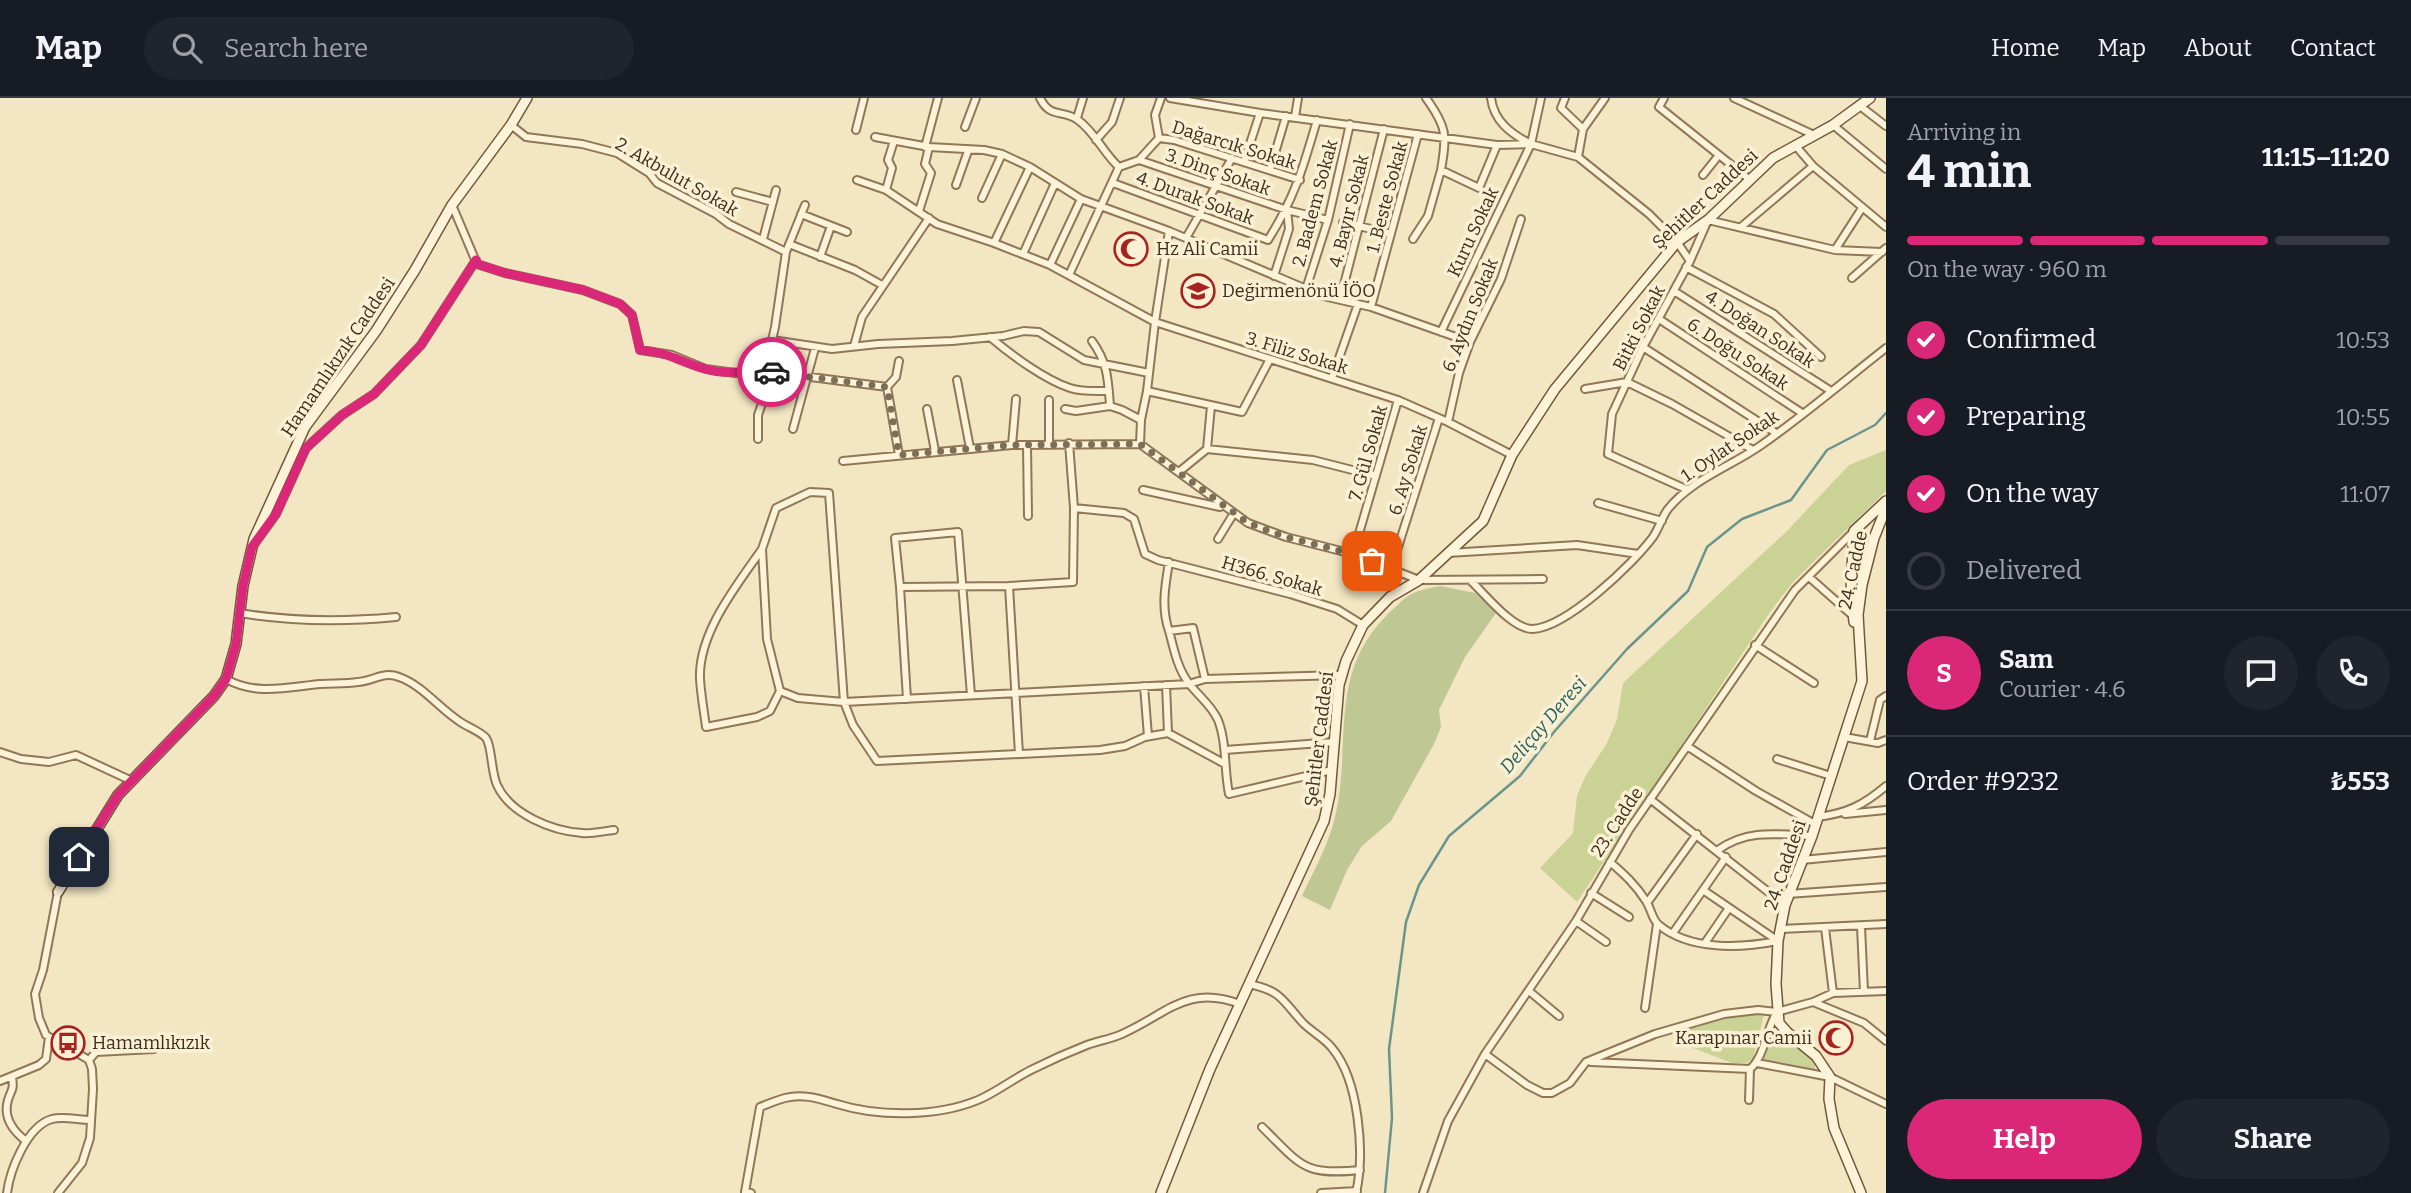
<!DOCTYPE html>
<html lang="en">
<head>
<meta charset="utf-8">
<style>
	body { margin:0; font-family:Bitter,serif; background:#20242c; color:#f1f3f6; height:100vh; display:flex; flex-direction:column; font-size:26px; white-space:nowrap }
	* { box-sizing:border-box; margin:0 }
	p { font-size:23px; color:#9ea1a6 }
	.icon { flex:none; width:38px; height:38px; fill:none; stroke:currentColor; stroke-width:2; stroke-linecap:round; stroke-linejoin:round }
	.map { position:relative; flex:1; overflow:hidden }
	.details { display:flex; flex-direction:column; background:#171b24; width:525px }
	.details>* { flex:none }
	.pin { position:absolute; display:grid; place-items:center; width:60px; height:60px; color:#fff; margin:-30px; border-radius:14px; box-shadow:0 4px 10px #0006 }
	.courier { position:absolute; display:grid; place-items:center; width:70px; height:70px; margin:-35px; border:5px solid #db2777; border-radius:50%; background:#fff; color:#222; box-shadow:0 2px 9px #0007 }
	.overview em { font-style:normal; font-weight:700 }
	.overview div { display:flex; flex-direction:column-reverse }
	.overview { display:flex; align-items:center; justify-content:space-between; height:119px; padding:0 21px }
	h1 { font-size:46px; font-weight:700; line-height:52px }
	.bar { display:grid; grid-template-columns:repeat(4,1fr); gap:10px 7px; align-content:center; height:84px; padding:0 21px }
	.bar i { height:9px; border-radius:5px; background:#363941 }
	.bar .selected { background:#db2777 }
	.bar p { grid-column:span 4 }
	.line { display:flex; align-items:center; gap:18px; padding:0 21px; border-top:2px solid #363941 }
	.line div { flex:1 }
	.round { display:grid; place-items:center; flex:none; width:74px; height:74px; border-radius:37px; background:#20242c }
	ol { padding:0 21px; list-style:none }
	li { display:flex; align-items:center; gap:21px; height:77px }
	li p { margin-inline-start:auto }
	li .icon { padding:7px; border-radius:50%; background:#db2777; color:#fff; stroke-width:4 }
	li:last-child { color:#9ea1a6 }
	li i { width:38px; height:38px; border:4px solid #363941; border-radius:50% }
	.cta { display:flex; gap:14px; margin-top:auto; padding:14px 21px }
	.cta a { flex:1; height:80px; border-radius:42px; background:#db2777; color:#fff; font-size:28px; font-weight:700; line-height:80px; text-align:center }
	.cta a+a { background:#20242c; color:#f1f3f6 }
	header { display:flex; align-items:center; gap:42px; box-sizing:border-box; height:98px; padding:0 35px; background:#171b24; border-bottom:2px solid #363941 }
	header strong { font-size:33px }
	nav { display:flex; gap:38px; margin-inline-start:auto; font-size:24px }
	.search { width:490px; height:63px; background:#20242c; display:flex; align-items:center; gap:18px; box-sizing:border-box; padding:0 24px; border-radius:38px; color:#9ea1a6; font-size:26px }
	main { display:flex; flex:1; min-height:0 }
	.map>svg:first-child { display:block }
</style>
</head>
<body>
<header>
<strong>Map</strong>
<div class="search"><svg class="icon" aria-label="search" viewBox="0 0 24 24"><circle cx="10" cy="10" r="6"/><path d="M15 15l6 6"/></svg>Search here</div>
<nav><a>Home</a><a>Map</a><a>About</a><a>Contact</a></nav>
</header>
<main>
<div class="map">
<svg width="1886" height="1095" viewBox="0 0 1886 1095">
	<rect width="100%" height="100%" fill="#f3e7c3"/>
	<path fill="#cad395" d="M 1886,352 L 1886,393 L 1793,484 L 1770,514 L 1577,804 L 1540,770 L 1573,735 L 1577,698 L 1585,679 L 1607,645 L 1617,621 L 1623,585 L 1786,434 L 1849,367 Z
		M 1747,915 L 1764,917 L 1753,960 L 1747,965 L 1732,965 L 1680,945 L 1683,932 Z
		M 1770,938 L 1801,952 L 1815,964 L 1815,972 L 1766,963 L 1763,959 Z"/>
	<path fill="#bfc795" d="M 1441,488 L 1475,495 L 1496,515 L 1465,559 L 1439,612 L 1441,629 L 1434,646 L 1391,723 L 1362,748 L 1347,772 L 1330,812 L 1302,798 C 1312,776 1325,753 1332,730 C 1355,655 1324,579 1387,517 C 1410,495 1409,494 1441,488 Z"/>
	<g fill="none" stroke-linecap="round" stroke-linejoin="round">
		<path stroke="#6b958c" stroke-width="2.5" d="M 1385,1095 L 1392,1020 L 1389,951 L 1406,824 L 1419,787 L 1449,738 L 1520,678 L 1554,634 L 1627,551 L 1688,493 L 1707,449 L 1742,421 L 1791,402 L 1827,352 L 1875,327 L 1886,315"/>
		<defs>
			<path id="street" d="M 1040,0 C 1050,21 1063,11 1078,22 C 1095,34 1104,56 1119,69 L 1139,62 L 1159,40
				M 1170,0 L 1260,15 L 1497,47 L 1531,46 L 1578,59 L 1649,116 L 1677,144 L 1690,163
				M 1426,0 C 1447,29 1447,37 1441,72 L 1479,90 L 1497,47
				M 1491,0 C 1494,23 1510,35 1529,45
				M 1565,0 L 1561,10 L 1583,31
				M 1664,0 L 1659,9 L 1749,81
				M 1734,0 L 1814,37
				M 1860,8 L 1886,28
				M 1295,19 L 1298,0
				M 1077,20 L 1083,0
				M 511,27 L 526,39 L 582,46 L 617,55 L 649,75 L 657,85 L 716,116 L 729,126 L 786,154
				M 1833,27 L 1886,71
				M 965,29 L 976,0
				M 856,32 L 864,0
				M 875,39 L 929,49 L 984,52 L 1002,56 L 1030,69 L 1081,101 L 1169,133 L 1323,198 L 1371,209 L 1470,244
				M 1159,40 L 1174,42 L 1300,82
				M 1159,40 L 1155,17 L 1161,0
				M 1096,42 L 1112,24 L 1120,0
				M 1795,47 L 1813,68 L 1886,129
				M 925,49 L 938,0
				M 1578,59 L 1583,31 L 1605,0
				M 1139,62 L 1287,112 L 1328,122
				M 1244,64 L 1260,15
				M 1270,72 L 1286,18
				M 1703,77 L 1719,57
				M 857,82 L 886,92 L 937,126 L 994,145 L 1050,167 L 1155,224 L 1147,293
				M 1113,85 L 1268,142 C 1295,99 1303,70 1317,22
				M 956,87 L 968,53
				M 886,92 L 892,70 L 888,62 L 894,43
				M 736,94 L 773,104
				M 982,100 L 1002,56
				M 452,107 L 477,166 L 505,175 L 583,192 L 620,206 L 632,217 L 640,252 L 672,257 L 706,271 L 735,275 L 765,273 L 887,289
				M 919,113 L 931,75 L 925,66 L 929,49
				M 801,116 L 847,134
				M 1343,124 L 1391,136
				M 1741,129 L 1813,68
				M 1169,133 L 1155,224 L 1398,302 L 1448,324 L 1512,357
				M 1186,140 L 1232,60
				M 763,141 L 776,92
				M 1413,141 L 1428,118 L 1441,72
				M 994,145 L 1030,69
				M 789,146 L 855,172 L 882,187
				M 1835,152 L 1862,110
				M 1023,156 L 1055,85
				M 820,159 L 831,128
				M 1050,167 L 1081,101
				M 1686,169 L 1774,216 L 1821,259
				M 1069,177 L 1119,69
				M 1274,178 L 1289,131 L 1287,112
				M 1852,180 L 1886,150
				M 1306,191 L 1328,122 L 1350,26
				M 1674,193 L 1831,293
				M 1340,202 L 1384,31
				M 1371,209 L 1418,36
				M 1659,221 L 1802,315
				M 1441,234 L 1531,46 L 1541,0
				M 990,239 C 1010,256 1045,282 1070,290 C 1082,294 1096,293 1109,293
				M 772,242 L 832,251 L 878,246 L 952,243 L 1003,238 L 1024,233 L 1039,234 L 1084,262 L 1149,275
				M 1092,243 C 1108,265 1108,282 1110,308 L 1122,312 L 1141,322
				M 854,248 L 862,219 L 929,120
				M 1643,249 L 1776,335
				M 1332,280 L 1358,206
				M 957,282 L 970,350
				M 887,289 L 899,357
				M 887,289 L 896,279 L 899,263
				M 1585,291 L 1627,284 L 1672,306 L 1753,352
				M 1211,308 L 1207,351 L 1313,362 L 1376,378
				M 927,311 L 935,353
				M 1065,311 L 1076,313 L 1110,308
				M 1448,324 L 1459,275 L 1470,244 L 1501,181 L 1521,121
				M 793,331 L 815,250
				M 758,341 L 758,317 L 767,291 L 765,273 L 775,229 L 786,154 L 805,107
				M 1140,346 L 1141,322 L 1147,293 L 1242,314 L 1270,261
				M 1012,347 L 1016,301
				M 1027,347 L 1028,418
				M 1049,347 L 1049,302
				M 843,363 L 1012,347 L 1140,346 L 1248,425 L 1286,439 L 1353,456 L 1419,482 L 1543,481
				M 1180,373 L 1207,351
				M 1143,392 L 1220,409
				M 1688,392 L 1608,356 L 1612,316 L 1643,249 L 1690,163 L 1708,122 L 1835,152 L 1882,154
				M 1598,405 L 1662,423
				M 1074,410 L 1124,415 L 1134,421 L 1145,456 L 1158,462 L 1290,496 L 1337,511 L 1363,527
				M 1218,441 L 1234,415
				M 255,445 L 276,416 L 306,350 L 342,317 L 374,296 L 421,247 L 476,162
				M 762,451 C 737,487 698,535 700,581 C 701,597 704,614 706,629 L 757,619 L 770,613 L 780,593
				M 1448,455 L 1577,447 L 1638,456
				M 1353,456 L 1398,302
				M 1169,464 C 1165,488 1161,510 1169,533 L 1193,530 L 1205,581 L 1342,577
				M 1391,471 L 1439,320
				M 1809,479 L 1852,517 L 1855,517
				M 1471,483 C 1485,496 1513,532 1533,531 C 1567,529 1633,466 1653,439 C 1659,430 1662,419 1668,411 C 1691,382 1731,368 1760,348 C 1803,318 1844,283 1886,250
				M 900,489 L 895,440 L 958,434 L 971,597
				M 240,515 C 293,524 342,524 396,519
				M 1169,533 C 1174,551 1177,569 1188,584 C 1197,597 1211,606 1218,622 C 1227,645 1224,672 1229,696 L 1332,672
				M 1755,547 L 1814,585
				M 226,581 C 256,598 289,589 320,586 C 333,585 345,586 358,584 C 373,583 384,573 399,579 C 422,587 439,610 459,623 C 467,629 480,633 486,640 C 492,648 491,674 497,687 C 510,716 552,733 582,735 C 592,736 604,733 614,732
				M 1205,581 L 1189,586 L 844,604 L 798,600 L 780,593 L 767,541 L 762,451 L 776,410 L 810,394 L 829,395 L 844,604 L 853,627 L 877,663 L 1100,652 L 1125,648 L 1145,639 L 1168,635 L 1225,666
				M 1166,587 L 1168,635
				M 1144,588 L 1148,638
				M 907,601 L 900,489 L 1009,488
				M 1844,639 L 1878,645 L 1886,642
				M 1870,643 L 1880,602 L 1886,598
				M 1687,648 L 1756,693 L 1815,726
				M 1225,652 L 1335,644
				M 0,654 L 21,661 L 49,664 L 76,657 L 132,683
				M 1019,656 L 1009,488 L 1073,484 L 1074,410 L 1069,345
				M 1777,661 L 1831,678
				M 1650,701 L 1785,807
				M 1845,716 L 1886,712
				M 1818,719 C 1848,715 1863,707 1886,688
				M 1718,752 C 1747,731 1777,736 1812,738
				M 1802,762 L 1886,754
				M 1610,764 C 1624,776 1636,787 1646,803 C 1651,810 1652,822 1659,827 C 1690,853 1741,850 1778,843
				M 1703,792 L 1778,843
				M 58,794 L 43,872 L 35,896 L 39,920 L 46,937 L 89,962 L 92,971 L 93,991 L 90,1040 L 82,1065 L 58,1095
				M 1591,795 L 1629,819
				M 1788,796 L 1886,789
				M 1647,805 L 1697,736
				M 1576,823 L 1606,844
				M 1861,829 L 1864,894
				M 1825,830 L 1833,895
				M 1781,831 L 1886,826
				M 1673,835 L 1726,759
				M 1705,845 L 1729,810
				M 1249,886 C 1282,893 1282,902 1303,925 C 1312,934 1324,940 1332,950 C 1359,982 1365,1055 1356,1095
				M 1529,893 L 1559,918
				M 1813,904 L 1833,895 L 1886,893
				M 1645,910 L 1657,826
				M 1485,956 L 1527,987 L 1543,995 L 1552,995 L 1570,985 L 1586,964 L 1655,936 L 1724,916 L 1758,912 L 1777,914 L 1813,904 L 1864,925 L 1886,943
				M 89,962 L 96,954 L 154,951
				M 1591,964 L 1750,971
				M 1757,965 L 1830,979 L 1886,1006
				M 12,979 C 14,992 12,990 8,1002 C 3,1019 13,1033 26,1043
				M 0,983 L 39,967 L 46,961 L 49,939
				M 1749,1002 L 1750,971 C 1765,958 1766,931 1777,914
				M 1262,1029 C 1301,1067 1303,1078 1360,1072
				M 7,1095 C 10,1072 27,1028 52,1021 C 63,1018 79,1022 91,1022
				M 751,1095 L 745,1094 L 760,1009 C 768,1006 777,1002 785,1000 C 803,995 820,1001 837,1006 C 879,1019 937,1019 978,1002 C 997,994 1014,980 1033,971 C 1051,962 1069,954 1087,947 C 1098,943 1111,941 1122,936 C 1167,916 1187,886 1240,906
				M 1321,1095 L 1357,1093
				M 1423,1095 L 1448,1023 L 1485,956 L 1576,823 L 1629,732 L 1795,492 L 1854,433"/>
			<path id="secondary" d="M 1854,524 L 1851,493 L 1854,433 L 1886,403
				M 58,794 L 118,697 L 214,598 L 226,581 L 236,546 L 243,488 L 254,441 L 305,329 L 376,233 L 415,172 L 452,107 L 511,27 L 527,0
				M 1161,1095 L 1210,971 L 1324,723 L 1330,696 L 1339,587 L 1346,563 L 1363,527 L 1390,499 L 1419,482 L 1483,423 L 1512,357 L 1555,291 L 1677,144 L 1708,122 L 1773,60 L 1833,27 L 1870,0
				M 1861,1095 L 1834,1030 L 1829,1001 L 1830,979 L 1816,958 L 1788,935 L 1779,925 L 1776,886 L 1778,843 L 1785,807 L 1812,738 L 1862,583 L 1858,517 L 1862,487 L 1874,440 L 1886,410"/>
		</defs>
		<use href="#street" stroke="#907757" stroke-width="10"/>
		<use href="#secondary" stroke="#72583a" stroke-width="12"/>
		<use href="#street" stroke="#fdf3d8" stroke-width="6"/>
		<use href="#secondary" stroke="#fdf3d8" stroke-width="9"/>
	</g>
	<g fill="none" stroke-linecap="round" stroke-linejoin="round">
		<path stroke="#7d6f57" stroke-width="7" stroke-dasharray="0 12.6" d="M 772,274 L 887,289 L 899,357 L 1012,347 L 1140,346 L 1248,425 L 1286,439 L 1353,456 L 1372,463"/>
		<path stroke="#db2777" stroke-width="9" d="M 79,759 L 118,697 L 214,598 L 226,581 L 236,546 L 243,488 L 252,449 L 276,416 L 306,350 L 342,317 L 374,296 L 421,247 L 476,162 L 477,166 L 505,175 L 583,192 L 620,206 L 632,217 L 640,252 C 668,254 680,264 705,271 C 727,278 750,271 772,274"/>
	</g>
	<defs>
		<symbol id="mosque-ring" viewBox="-11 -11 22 22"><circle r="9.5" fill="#faf0d4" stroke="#a7231f" stroke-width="1.5"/><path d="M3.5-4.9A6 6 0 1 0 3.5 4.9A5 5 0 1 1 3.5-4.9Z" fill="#a7231f"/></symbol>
		<symbol id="school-ring" viewBox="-11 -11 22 22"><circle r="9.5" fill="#faf0d4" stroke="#a7231f" stroke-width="1.5"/><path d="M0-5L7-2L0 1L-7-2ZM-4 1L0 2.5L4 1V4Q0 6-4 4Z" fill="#a7231f"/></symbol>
		<symbol id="bus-ring" viewBox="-11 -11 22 22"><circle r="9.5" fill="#faf0d4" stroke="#a7231f" stroke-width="1.5"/><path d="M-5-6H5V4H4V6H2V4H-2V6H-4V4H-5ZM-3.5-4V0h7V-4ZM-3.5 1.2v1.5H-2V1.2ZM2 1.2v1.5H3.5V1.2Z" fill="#a7231f"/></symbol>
	</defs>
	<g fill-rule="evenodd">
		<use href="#mosque-ring" x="1112" y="132" width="38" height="38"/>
		<use href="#school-ring" x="1179" y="174" width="38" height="38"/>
		<use href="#mosque-ring" x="1817" y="921" width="38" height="38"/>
		<use href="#bus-ring" x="49" y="926" width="38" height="38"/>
	</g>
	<g text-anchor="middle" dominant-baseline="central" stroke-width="7" stroke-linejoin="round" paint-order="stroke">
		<g font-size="18" fill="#3e2e1d" stroke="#faf0d4">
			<text transform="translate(1234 47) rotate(17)">Dağarcık Sokak</text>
			<text transform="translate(1218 74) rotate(19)">3. Dinç Sokak</text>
			<text transform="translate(677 79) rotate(30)">2. Akbulut Sokak</text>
			<text transform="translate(1387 99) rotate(-75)">1. Beste Sokak</text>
			<text transform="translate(1195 100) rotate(20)">4. Durak Sokak</text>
			<text transform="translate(1705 101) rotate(-43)">Şehitler Caddesi</text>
			<text transform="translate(1315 105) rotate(-75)">2. Badem Sokak</text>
			<text transform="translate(1349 113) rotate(-76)">4. Bayır Sokak</text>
			<text transform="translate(1473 134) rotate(-65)">Kuru Sokak</text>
			<text transform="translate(1470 217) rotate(-68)">6. Aydın Sokak</text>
			<text transform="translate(1639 230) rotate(-63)">Bitki Sokak</text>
			<text transform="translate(1760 231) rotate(33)">4. Doğan Sokak</text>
			<text transform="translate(1297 255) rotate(17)">3. Filiz Sokak</text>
			<text transform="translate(1738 256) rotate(33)">6. Doğu Sokak</text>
			<text transform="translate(338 259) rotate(-56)">Hamamlıkızık Caddesi</text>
			<text transform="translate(1730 348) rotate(-34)">1. Oylat Sokak</text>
			<text transform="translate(1368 355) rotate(-74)">7. Gül Sokak</text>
			<text transform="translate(1408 372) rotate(-73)">6. Ay Sokak</text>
			<text transform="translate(1853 472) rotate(-78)">24. Cadde</text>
			<text transform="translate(1272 478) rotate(16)">H366. Sokak</text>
			<text transform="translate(1319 641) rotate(-83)">Şehitler Caddesi</text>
			<text transform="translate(1617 724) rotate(-57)">23. Cadde</text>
			<text transform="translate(1785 767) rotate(-71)">24. Caddesi</text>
		</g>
		<g font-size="18" fill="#3e2e1d" stroke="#faf0d4" text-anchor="start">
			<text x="1156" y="151">Hz Ali Camii</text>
			<text x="1222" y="193">Değirmenönü İÖO</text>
			<text x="1812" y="940" text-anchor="end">Karapınar Camii</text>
			<text x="92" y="945">Hamamlıkızık</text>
		</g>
		<g font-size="19" font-style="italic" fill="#2a605e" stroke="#faf0d4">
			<text transform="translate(1543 627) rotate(-49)">Deliçay Deresi</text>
		</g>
	</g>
</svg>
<div class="pin" style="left:1372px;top:463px;background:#ea580c"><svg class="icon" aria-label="bag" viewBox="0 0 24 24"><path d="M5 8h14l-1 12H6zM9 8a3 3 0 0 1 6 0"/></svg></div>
<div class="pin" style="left:79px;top:759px;background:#1f2937"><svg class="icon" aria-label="home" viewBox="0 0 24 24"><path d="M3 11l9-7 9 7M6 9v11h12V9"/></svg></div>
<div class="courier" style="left:772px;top:274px"><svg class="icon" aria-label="car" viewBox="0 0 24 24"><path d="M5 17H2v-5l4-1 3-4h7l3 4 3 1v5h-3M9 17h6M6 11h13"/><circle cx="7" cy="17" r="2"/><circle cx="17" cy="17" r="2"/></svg></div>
</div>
<section class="details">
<div class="overview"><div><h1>4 min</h1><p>Arriving in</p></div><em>11:15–11:20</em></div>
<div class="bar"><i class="selected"></i><i class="selected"></i><i class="selected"></i><i></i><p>On the way · 960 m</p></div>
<ol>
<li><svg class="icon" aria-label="check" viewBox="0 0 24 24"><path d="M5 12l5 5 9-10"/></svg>Confirmed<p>10:53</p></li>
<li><svg class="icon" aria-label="check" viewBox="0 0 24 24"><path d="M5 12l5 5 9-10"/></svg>Preparing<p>10:55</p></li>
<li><svg class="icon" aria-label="check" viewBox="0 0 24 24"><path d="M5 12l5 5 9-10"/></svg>On the way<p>11:07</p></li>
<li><i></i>Delivered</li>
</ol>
<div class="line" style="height:126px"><b class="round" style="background:#db2777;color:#fff">S</b><div><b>Sam</b><p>Courier · 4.6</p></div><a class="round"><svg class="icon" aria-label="chat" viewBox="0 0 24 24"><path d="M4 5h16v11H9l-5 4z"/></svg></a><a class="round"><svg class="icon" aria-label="phone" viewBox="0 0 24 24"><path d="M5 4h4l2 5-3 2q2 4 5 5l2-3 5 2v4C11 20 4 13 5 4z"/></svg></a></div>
<div class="line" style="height:91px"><div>Order #9232</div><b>₺553</b></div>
<div class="cta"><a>Help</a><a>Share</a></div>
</section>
</main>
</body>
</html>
